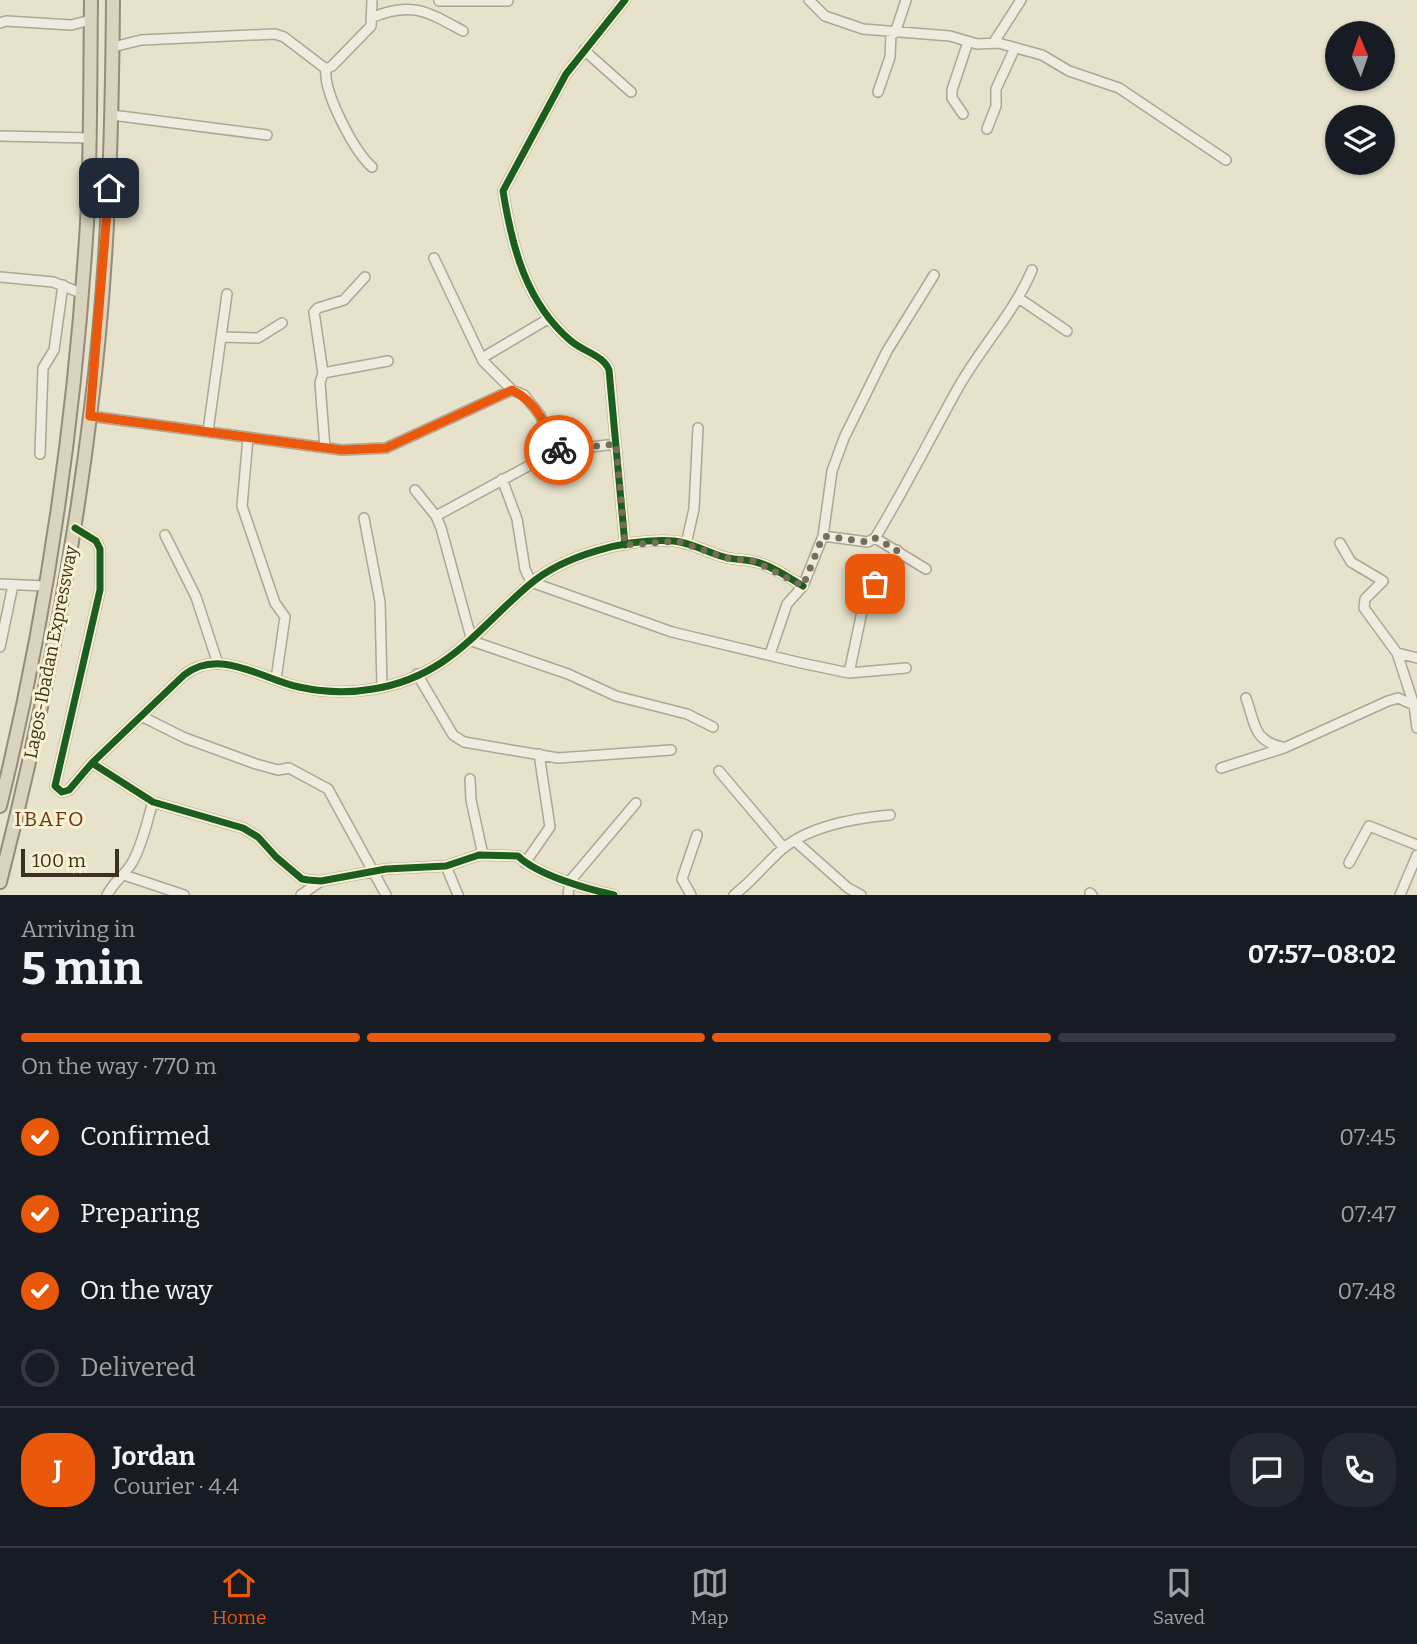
<!DOCTYPE html>
<html lang="en">
<head>
<meta charset="utf-8">
<style>
	body { margin:0; font-family:Bitter,serif; background:#242831; color:#f1f3f6; height:100vh; display:flex; flex-direction:column; font-size:26px; white-space:nowrap }
	* { box-sizing:border-box; margin:0 }
	p { font-size:23px; color:#9ea1a6 }
	.icon { flex:none; width:38px; height:38px; fill:none; stroke:currentColor; stroke-width:2; stroke-linecap:round; stroke-linejoin:round }
	.map { position:relative; height:895px; overflow:hidden }
	.sheet { display:flex; flex-direction:column; background:#171b24; flex:1 }
	.sheet>* { flex:none }
	.needle { width:46px; rotate:358deg }
	.buttons { position:absolute; left:1325px; top:21px; display:grid; gap:14px }
	.buttons a { display:grid; place-items:center; width:70px; height:70px; border-radius:50%; background:#171b24; box-shadow:0 2px 5px #0004; font-size:35px }
	.scale { position:absolute; left:21px; bottom:18px; width:98px; box-sizing:border-box; padding-left:7px; border:4px solid #3b301d; border-top:0; font-size:19px; line-height:24px; white-space:nowrap; color:#3b301d; -webkit-text-stroke:5px #f8f2d2; paint-order:stroke }
	.pin { position:absolute; display:grid; place-items:center; width:60px; height:60px; color:#fff; margin:-30px; border-radius:14px; box-shadow:0 4px 10px #0006 }
	.courier { position:absolute; display:grid; place-items:center; width:70px; height:70px; margin:-35px; border:5px solid #ea580c; border-radius:50%; background:#fff; color:#222; box-shadow:0 2px 9px #0007 }
	.summary em { font-style:normal; font-weight:700 }
	.summary div { display:flex; flex-direction:column-reverse }
	.summary { display:flex; align-items:center; justify-content:space-between; height:119px; padding:0 21px }
	h1 { font-size:46px; font-weight:700; line-height:52px }
	.bar { display:grid; grid-template-columns:repeat(4,1fr); gap:10px 7px; align-content:center; height:84px; padding:0 21px }
	.bar i { height:9px; border-radius:5px; background:#363941 }
	.bar .active { background:#ea580c }
	.bar p { grid-column:span 4 }
	.line { display:flex; align-items:center; gap:18px; padding:0 21px; border-top:2px solid #363941 }
	.line div { flex:1 }
	.round { display:grid; place-items:center; flex:none; width:74px; height:74px; border-radius:28px; background:#242831 }
	ol { padding:0 21px; list-style:none }
	li { display:flex; align-items:center; gap:21px; height:77px }
	li p { margin-inline-start:auto }
	li .icon { padding:7px; border-radius:50%; background:#ea580c; color:#fff; stroke-width:4 }
	li:last-child { color:#9ea1a6 }
	li i { width:38px; height:38px; border:4px solid #363941; border-radius:50% }
	.tabs { display:flex; justify-content:space-around; align-items:center; height:98px; border-top:2px solid #363941; background:#171b24; font-size:19px; color:#9ea1a6 }
	.tabs a { display:grid; justify-items:center; gap:4px }
	.tabs .active { color:#ea580c }
	.map>svg:first-child { display:block }
</style>
</head>
<body>
<div class="map">
<svg width="1417" height="895" viewBox="0 0 1417 895">
	<rect width="100%" height="100%" fill="#e6e2cc"/>
	<g fill="none" stroke-linecap="round" stroke-linejoin="round">
		<defs>
			<path id="minor" d="M 809,0 L 825,16 L 863,29 L 950,36 L 977,44 L 998,43 L 1042,55 L 1069,71 L 1119,88 L 1226,160
				M 439,1 L 508,1
				M 373,17 C 412,1 428,12 463,31
				M 0,23 L 6,21 L 71,25 L 91,20
				M 895,33 L 906,0
				M 994,42 L 1021,0
				M 113,47 L 141,40 L 275,34 L 284,37 L 326,69
				M 584,50 L 631,92
				M 326,69 C 323,92 354,151 372,167
				M 326,69 L 332,66 L 371,26 L 372,0
				M 878,92 L 890,57 L 891,33
				M 963,114 L 952,98 L 952,90 L 968,42
				M 112,115 L 267,135
				M 987,129 L 996,106 L 996,89 L 1014,50
				M 0,136 L 91,138
				M 434,258 L 483,361 L 512,390 L 524,395 L 540,415 L 556,451
				M 0,277 L 53,282 L 81,293
				M 1020,299 L 1067,331
				M 221,337 L 258,338 L 282,323
				M 482,358 L 548,319
				M 323,373 L 314,312 L 318,308 L 344,300 L 365,277
				M 90,416 L 342,450 L 386,448 L 512,390
				M 208,431 L 227,294
				M 248,438 L 242,506 L 275,603 L 285,617 L 276,679
				M 325,448 L 320,383 L 323,373 L 388,361
				M 40,454 L 43,368 L 54,350 L 63,285
				M 502,479 L 517,519 L 525,569 L 531,582 L 672,632 L 801,663 L 849,673 L 906,668
				M 415,490 L 436,516 L 441,528 L 472,641
				M 436,516 L 556,451 L 616,444
				M 364,518 L 380,602 L 382,687
				M 75,528 L 96,541 L 100,549 L 100,590 L 55,786 L 62,792 L 69,790 L 92,763 L 184,675 C 219,647 262,679 299,687 C 322,692 350,693 373,689 C 448,677 477,629 529,585 C 564,555 628,538 674,541 C 692,543 707,552 724,557 C 734,560 745,559 756,562 C 772,566 788,577 803,586
				M 165,535 L 196,597 L 218,664
				M 823,536 L 868,542 L 875,538 C 905,489 930,438 958,388 C 981,347 1014,313 1032,270
				M 875,538 L 926,569
				M 1340,543 L 1351,562 L 1383,581 L 1365,599 L 1364,608 L 1397,653
				M 686,544 L 694,509 L 698,428
				M 625,545 L 609,370 C 603,355 584,352 571,341 C 526,303 512,247 503,191 L 566,74 L 625,0
				M 0,584 L 45,586
				M 472,641 L 568,674 L 616,696 L 687,714 L 713,727
				M 0,647 L 13,585
				M 770,654 L 787,604 L 803,586 L 823,536 L 832,471 L 844,438 L 887,351 L 934,275
				M 1417,658 L 1397,653 L 1414,705 L 1417,728
				M 849,673 L 863,607 L 897,550
				M 417,674 L 453,735 L 464,742 L 558,758 L 671,750
				M 1246,698 C 1255,723 1253,741 1282,747
				M 143,717 L 185,738 L 256,764 L 278,770 L 289,768 L 328,789 L 386,895
				M 92,763 L 153,802 L 243,828 L 258,837 L 276,857 L 302,879 L 308,880 L 321,881 L 386,869 L 446,866 L 479,855 L 518,856 C 537,875 587,889 614,895
				M 1221,768 L 1284,748 L 1388,701 L 1398,698 L 1414,705
				M 719,771 L 784,848
				M 470,779 L 471,800 L 483,855
				M 795,841 L 848,888 L 861,895
				M 525,863 L 550,827 L 539,754
				M 1349,863 L 1369,826 L 1417,845
				M 446,866 L 458,895
				M 124,875 L 184,895
				M 1090,893 L 1092,895
				M 107,895 C 116,878 125,876 133,861 C 143,843 147,821 153,802
				M 301,895 L 321,881
				M 568,895 L 570,881 L 636,803
				M 691,895 L 682,879 L 697,835
				M 734,895 C 753,881 768,860 786,846 C 814,825 856,818 890,815
				M 1400,895 L 1417,855"/>
			<path id="highway" d="M 0,806 C 47,616 75,419 87,223 C 91,149 90,74 91,0
				M 0,882 C 40,726 72,568 91,408 C 108,273 112,136 113,0"/>
		</defs>
		<use href="#minor" stroke="#aba695" stroke-width="12"/>
		<use href="#highway" stroke="#918c7c" stroke-width="16"/>
		<use href="#minor" stroke="#eeebdf" stroke-width="9"/>
		<use href="#highway" stroke="#dad3bd" stroke-width="12"/>
		<defs>
			<path id="cycleway" d="M 75,528 L 96,541 L 100,549 L 100,590 L 55,786 L 62,792 L 69,790 L 92,763 L 184,675 C 219,647 262,679 299,687 C 322,692 350,693 373,689 C 448,677 477,629 529,585 C 564,555 628,538 674,541 C 692,543 707,552 724,557 C 734,560 745,559 756,562 C 772,566 788,577 803,586
				M 625,545 L 609,370 C 603,355 584,352 571,341 C 526,303 512,247 503,191 L 566,74 L 625,0
				M 92,763 L 153,802 L 243,828 L 258,837 L 276,857 L 302,879 L 308,880 L 321,881 L 386,869 L 446,866 L 479,855 L 518,856 C 537,875 587,889 614,895"/>
		</defs>
		<use href="#cycleway" stroke="#f8f2d2" stroke-width="11"/>
		<use href="#cycleway" stroke="#1b5e20" stroke-width="7"/>
	</g>
	<g fill="none" stroke-linecap="round" stroke-linejoin="round">
		<path stroke="#776e5a" stroke-width="7" stroke-dasharray="0 12.6" d="M 559,450 L 616,444 L 625,545 L 677,541 L 726,558 L 754,561 L 803,586 L 823,536 L 868,542 L 875,538 L 897,550 L 875,584"/>
		<path stroke="#ea580c" stroke-width="9" d="M 109,188 L 90,416 L 342,450 L 386,448 L 512,390 C 537,402 547,426 556,451 L 559,450"/>
	</g>
	<g text-anchor="middle" dominant-baseline="central" stroke-width="6" stroke-linejoin="round" paint-order="stroke">
		<g font-size="18" fill="#3b301d" stroke="#f8f2d2">
			<text transform="translate(51 652) rotate(-79)">Lagos-Ibadan Expressway</text>
		</g>
		<g font-size="21" letter-spacing="2" fill="#6a3619" stroke="#f8f2d2">
			<text x="50" y="819">IBAFO</text>
		</g>
	</g>
</svg>
<div class="buttons">
<a><svg class="needle" viewBox="-14 -14 28 28"><path d="M0-13l5 13h-10z" fill="#e53935"/><path d="M0 13l5-13h-10z" fill="#9ea1a6"/></svg></a>
<a><svg class="icon" aria-label="layers" viewBox="0 0 24 24"><path d="M12 4l9 5-9 5-9-5zM3 14l9 5 9-5"/></svg></a>
</div>
<div class="scale">100 m</div>
<div class="pin" style="left:875px;top:584px;background:#ea580c"><svg class="icon" aria-label="bag" viewBox="0 0 24 24"><path d="M5 8h14l-1 12H6zM9 8a3 3 0 0 1 6 0"/></svg></div>
<div class="pin" style="left:109px;top:188px;background:#1f2937"><svg class="icon" aria-label="home" viewBox="0 0 24 24"><path d="M3 11l9-7 9 7M6 9v11h12V9"/></svg></div>
<div class="courier" style="left:559px;top:450px"><svg class="icon" aria-label="bike" viewBox="0 0 24 24"><circle cx="6" cy="16" r="4"/><circle cx="18" cy="16" r="4"/><path d="M6 16l4-8h5l3 8M10 8l3 8H6M13 5h3"/></svg></div>
</div>
<section class="sheet">
<div class="summary"><div><h1>5 min</h1><p>Arriving in</p></div><em>07:57–08:02</em></div>
<div class="bar"><i class="active"></i><i class="active"></i><i class="active"></i><i></i><p>On the way · 770 m</p></div>
<ol>
<li><svg class="icon" aria-label="check" viewBox="0 0 24 24"><path d="M5 12l5 5 9-10"/></svg>Confirmed<p>07:45</p></li>
<li><svg class="icon" aria-label="check" viewBox="0 0 24 24"><path d="M5 12l5 5 9-10"/></svg>Preparing<p>07:47</p></li>
<li><svg class="icon" aria-label="check" viewBox="0 0 24 24"><path d="M5 12l5 5 9-10"/></svg>On the way<p>07:48</p></li>
<li><i></i>Delivered</li>
</ol>
<div class="line" style="height:126px"><b class="round" style="background:#ea580c;color:#fff">J</b><div><b>Jordan</b><p>Courier · 4.4</p></div><a class="round"><svg class="icon" aria-label="chat" viewBox="0 0 24 24"><path d="M4 5h16v11H9l-5 4z"/></svg></a><a class="round"><svg class="icon" aria-label="phone" viewBox="0 0 24 24"><path d="M5 4h4l2 5-3 2q2 4 5 5l2-3 5 2v4C11 20 4 13 5 4z"/></svg></a></div>
</section>
<nav class="tabs">
<a class="active"><svg class="icon" aria-label="home" viewBox="0 0 24 24"><path d="M3 11l9-7 9 7M6 9v11h12V9"/></svg>Home</a>
<a><svg class="icon" aria-label="map" viewBox="0 0 24 24"><path d="M3 6l6-2 6 2 6-2v14l-6 2-6-2-6 2zM9 4v14M15 6v14"/></svg>Map</a>
<a><svg class="icon" aria-label="saved" viewBox="0 0 24 24"><path d="M7 4h10v16l-5-4-5 4z"/></svg>Saved</a>
</nav>
</body>
</html>
